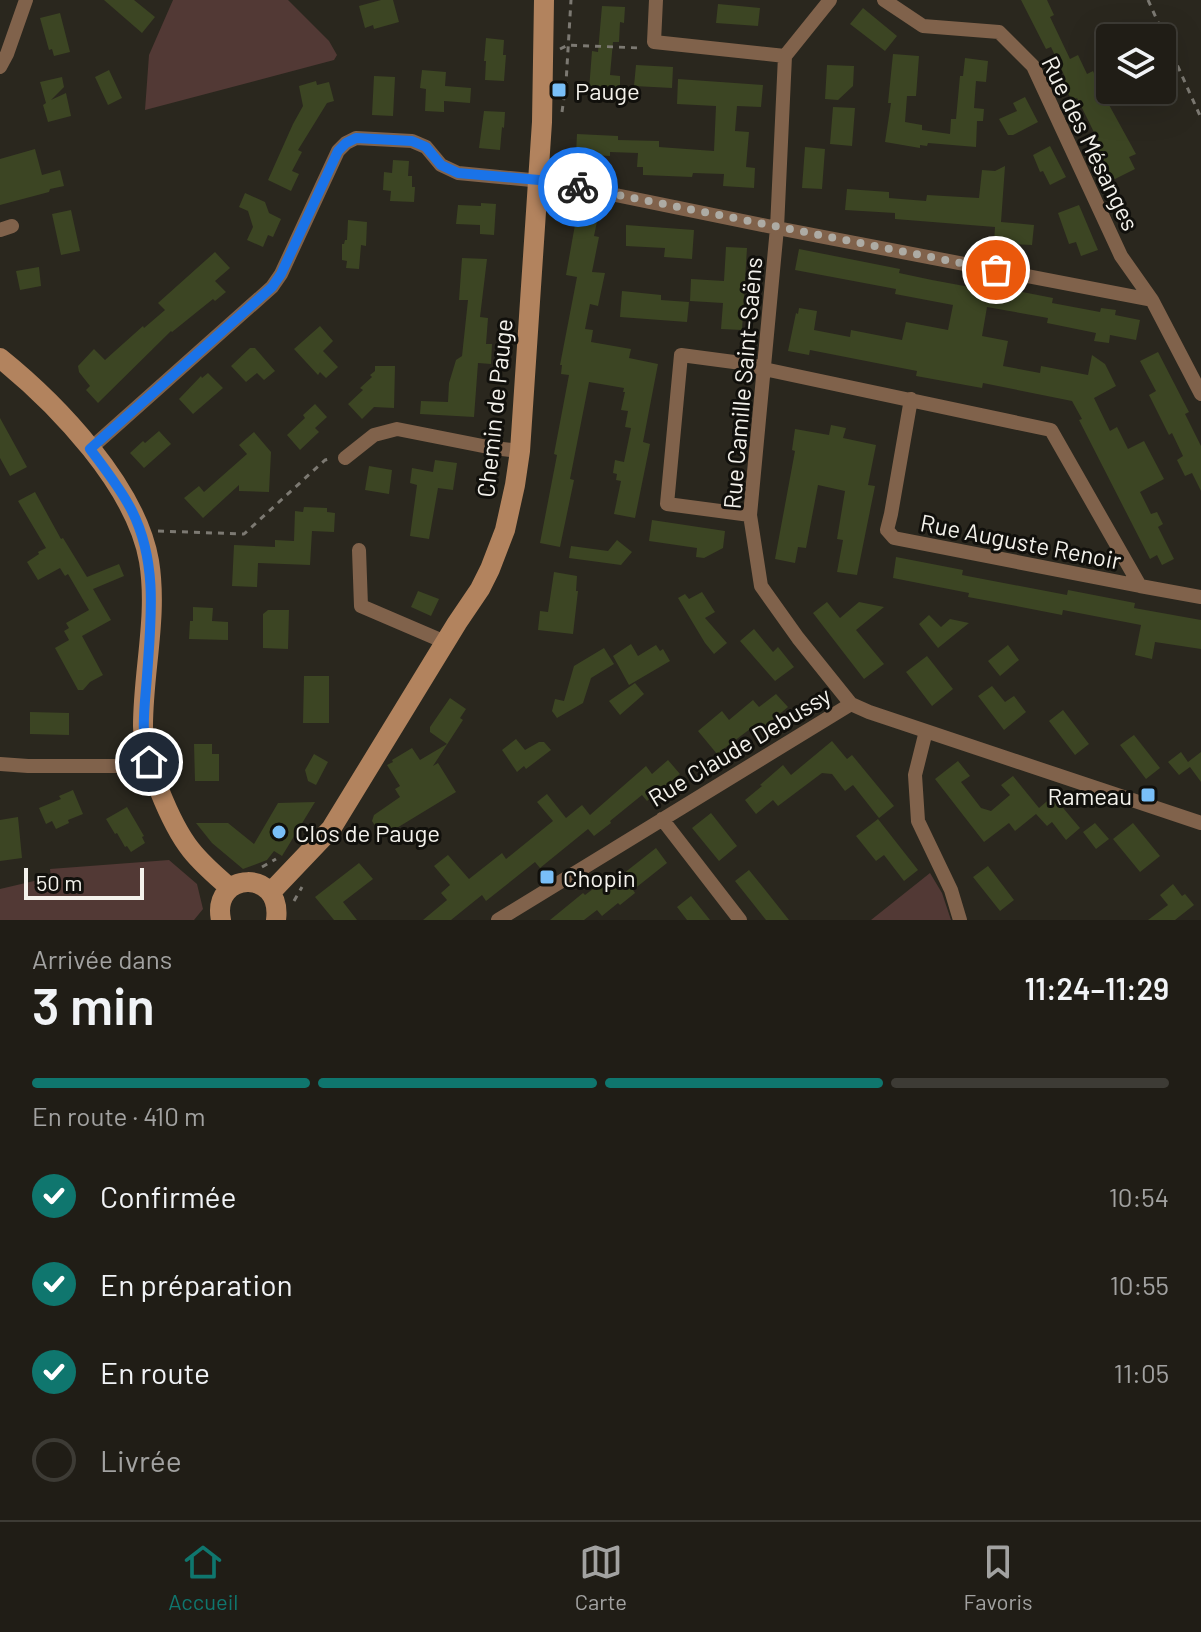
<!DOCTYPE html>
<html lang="fr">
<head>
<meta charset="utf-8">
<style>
	body { margin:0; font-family:Barlow,sans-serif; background:#28261f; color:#f1f3f6; height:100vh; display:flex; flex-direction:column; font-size:30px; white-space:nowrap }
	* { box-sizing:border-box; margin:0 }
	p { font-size:26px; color:#a2a2a1 }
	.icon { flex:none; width:44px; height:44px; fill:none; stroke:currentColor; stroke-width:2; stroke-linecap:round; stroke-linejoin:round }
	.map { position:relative; height:920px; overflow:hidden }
	.drawer { display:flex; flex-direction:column; background:#201d16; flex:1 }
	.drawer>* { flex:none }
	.buttons { position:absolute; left:1096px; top:24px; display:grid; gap:16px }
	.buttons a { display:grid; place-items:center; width:80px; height:80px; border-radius:8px; background:#201d16; box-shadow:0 8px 32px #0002,0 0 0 2px #3d3b35; font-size:40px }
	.scale { position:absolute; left:24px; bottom:20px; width:120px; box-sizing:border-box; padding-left:8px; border:4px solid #f4f2ec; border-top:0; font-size:22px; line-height:28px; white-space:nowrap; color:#f4f2ec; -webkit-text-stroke:6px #11100c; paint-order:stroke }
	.pin { position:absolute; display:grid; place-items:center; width:68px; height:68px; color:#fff; margin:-34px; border:4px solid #fff; border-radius:50%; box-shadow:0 2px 8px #0007 }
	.courier { position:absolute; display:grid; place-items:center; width:80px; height:80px; margin:-40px; border:6px solid #1a73e8; border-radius:50%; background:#fff; color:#222; box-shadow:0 2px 10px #0007 }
	.headline em { font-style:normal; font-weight:600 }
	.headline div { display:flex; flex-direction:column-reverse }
	.headline { display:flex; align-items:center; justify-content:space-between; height:136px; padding:0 32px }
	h1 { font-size:52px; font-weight:600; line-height:60px }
	.bar { display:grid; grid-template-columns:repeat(4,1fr); gap:12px 8px; align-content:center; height:96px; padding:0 32px }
	.bar i { height:10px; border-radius:6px; background:#3d3b35 }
	.bar .on { background:#0f766e }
	.bar p { grid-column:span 4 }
	ol { padding:0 32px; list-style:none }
	li { display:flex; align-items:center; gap:24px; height:88px }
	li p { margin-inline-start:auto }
	li .icon { padding:8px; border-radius:50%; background:#0f766e; color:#fff; stroke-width:4 }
	li:last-child { color:#a2a2a1 }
	li i { width:44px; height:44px; border:4px solid #3d3b35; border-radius:50% }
	.dock { display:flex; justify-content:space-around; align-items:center; height:112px; border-top:2px solid #3d3b35; background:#201d16; font-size:22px; color:#a2a2a1 }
	.dock a { display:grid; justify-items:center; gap:4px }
	.dock .on { color:#0f766e }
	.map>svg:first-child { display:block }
</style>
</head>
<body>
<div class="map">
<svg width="1201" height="920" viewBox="0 0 1201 920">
	<rect width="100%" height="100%" fill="#2a271e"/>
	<path fill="#523935" d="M 173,0 L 288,0 L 329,41 L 337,55 L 334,60 L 145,110 L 149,55 Z
		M 169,860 L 197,884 L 203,909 L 194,920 L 0,920 L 0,889 L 51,877 L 50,869 Z
		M 930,873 L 942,893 L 951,920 L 871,920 Z"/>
	<path fill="#3c4523" d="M 104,0 L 134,0 L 155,17 L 142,33 Z
		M 381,0 L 393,0 L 399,22 L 374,29 L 373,25 L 365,28 L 359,6 Z
		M 1021,0 L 1047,0 L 1054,15 L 1050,17 L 1070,59 L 1078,55 L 1087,74 L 1093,71 L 1097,80 L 1110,82 L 1110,90 L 1133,90 L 1108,103 L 1136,154 L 1129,157 L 1135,169 L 1113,180 L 1097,149 L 1101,147 L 1089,122 L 1077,98 L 1072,101 L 1061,79 L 1065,77 L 1051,47 L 1046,49 Z
		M 718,4 L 760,8 L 758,26 L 716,23 Z
		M 602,6 L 625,7 L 624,23 L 620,22 L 619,42 L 613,42 L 610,75 L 620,76 L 620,92 L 589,90 L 592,51 L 598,52 Z
		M 863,8 L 897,36 L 885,51 L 850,24 Z
		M 60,13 L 70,52 L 54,56 L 52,49 L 49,50 L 40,18 Z
		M 486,38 L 504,40 L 503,55 L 506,55 L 504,81 L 485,80 L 486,61 L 484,61 Z
		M 893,54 L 919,56 L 916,96 L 907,96 L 905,122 L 922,125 L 922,130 L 950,134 L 951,119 L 956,119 L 960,76 L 963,76 L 965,58 L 988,61 L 986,82 L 976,81 L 974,108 L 984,109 L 983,121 L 977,121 L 976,147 L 928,143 L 927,146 L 920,145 L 920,148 L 885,142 L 891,103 L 888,103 Z
		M 636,65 L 673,67 L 672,88 L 634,86 Z
		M 827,65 L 854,66 L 853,86 L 838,100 L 825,99 Z
		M 109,70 L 122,98 L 108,105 L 95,77 Z
		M 422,70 L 446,72 L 445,86 L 471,88 L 470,103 L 444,101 L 444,112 L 425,111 L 426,89 L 420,88 Z
		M 374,76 L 395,77 L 393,116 L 372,115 Z
		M 62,77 L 64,87 L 51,100 L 66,93 L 71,116 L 48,122 L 43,105 L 46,103 L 40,82 Z
		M 678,79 L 763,85 L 761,107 L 737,106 L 735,131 L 749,132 L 746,167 L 755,168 L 754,188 L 723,186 L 724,174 L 693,173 L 692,177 L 643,175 L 643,167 L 637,167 L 638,153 L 610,152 L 610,156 L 576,154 L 577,134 L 618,136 L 618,140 L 659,141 L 659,147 L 714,151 L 716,106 L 677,104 Z
		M 316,81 L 317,85 L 329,82 L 334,101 L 327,103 L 298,150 L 302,152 L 292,171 L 299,174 L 291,191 L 268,180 L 293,124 L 303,106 L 299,86 Z
		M 1025,97 L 1038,122 L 1013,135 L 1008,135 L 999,119 L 1017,111 L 1013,103 Z
		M 833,107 L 855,108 L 852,146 L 830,144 Z
		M 484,111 L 505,112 L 504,128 L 502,127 L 500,150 L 479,148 Z
		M 1050,146 L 1066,177 L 1050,185 L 1043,171 L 1040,172 L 1033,155 Z
		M 805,147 L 825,149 L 822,189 L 802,188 Z
		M 35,149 L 42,175 L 60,170 L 64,186 L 50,189 L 49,192 L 0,205 L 0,159 Z
		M 393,160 L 409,161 L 408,176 L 412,176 L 412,187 L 415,187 L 414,202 L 390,201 L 391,191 L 383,190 L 384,172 L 392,173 Z
		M 1005,166 L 1001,222 L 1034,225 L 1032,245 L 994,243 L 995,227 L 895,219 L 895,213 L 845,210 L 847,189 L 889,192 L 889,198 L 926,201 L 927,195 L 979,198 L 982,170 L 995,171 Z
		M 245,193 L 265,202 L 269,213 L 281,219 L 273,237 L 268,235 L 263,247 L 247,240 L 253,227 L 248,211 L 239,207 Z
		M 481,203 L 496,204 L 494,235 L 480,234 L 480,225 L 456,224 L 458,205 L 481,206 Z
		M 1079,205 L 1098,250 L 1081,256 L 1076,242 L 1069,244 L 1058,213 Z
		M 578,208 L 599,212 L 594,236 L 599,237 L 592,272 L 605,273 L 598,306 L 590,304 L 585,329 L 593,330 L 591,342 L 631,349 L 629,358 L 658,364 L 643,442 L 650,444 L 635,518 L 614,514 L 621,481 L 616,480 L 617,474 L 613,473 L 615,460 L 624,462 L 631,428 L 625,427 L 628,411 L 621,410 L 625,392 L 623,392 L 624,388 L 589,382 L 570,479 L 574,480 L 560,547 L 540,543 L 557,455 L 554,454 L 569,375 L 561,374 L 562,365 L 560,365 L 577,277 L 566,275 Z
		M 71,210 L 80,251 L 61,255 L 52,214 Z
		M 348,220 L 367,222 L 366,246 L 361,245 L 359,269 L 346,268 L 347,261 L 342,260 L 342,244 L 344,244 L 345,240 L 347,240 Z
		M 626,225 L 694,230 L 692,259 L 664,257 L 665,248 L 626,246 Z
		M 726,247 L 747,248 L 742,330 L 721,329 L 723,303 L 690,301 L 691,279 L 724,281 Z
		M 799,249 L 900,269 L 899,273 L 932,280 L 986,290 L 987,285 L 1053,298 L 1052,303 L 1100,312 L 1101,308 L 1116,310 L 1115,315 L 1140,320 L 1136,340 L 1110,335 L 1109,343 L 1094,341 L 1096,333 L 1047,323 L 1048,318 L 987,307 L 982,336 L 1008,341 L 1003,366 L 1040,373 L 1041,366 L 1088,375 L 1092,355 L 1105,364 L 1116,386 L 1094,398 L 1110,431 L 1117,427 L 1128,449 L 1144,441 L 1164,479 L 1140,492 L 1151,514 L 1157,512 L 1163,524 L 1158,527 L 1174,559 L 1162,565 L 1157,555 L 1150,559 L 1079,420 L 1082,419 L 1072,401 L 983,383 L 982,388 L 916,376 L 917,371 L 810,350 L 809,355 L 788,351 L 796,313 L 798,314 L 799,308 L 817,311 L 814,330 L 850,337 L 851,330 L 902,340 L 906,322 L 948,330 L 953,305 L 895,294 L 896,289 L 795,270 Z
		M 215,252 L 230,268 L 215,281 L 226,292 L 215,301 L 213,299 L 172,332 L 171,331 L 98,403 L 86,390 L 90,386 L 79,372 L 78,366 L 94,349 L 105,360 L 143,326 L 144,328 L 165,310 L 158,303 Z
		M 462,258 L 487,259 L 480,317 L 488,318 L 486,344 L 492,344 L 491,364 L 478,363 L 474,417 L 420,414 L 421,401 L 448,402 L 449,383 L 456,360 L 462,356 L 468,300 L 459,300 Z
		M 39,267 L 41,286 L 20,290 L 16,271 Z
		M 622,291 L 661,295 L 661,300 L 689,302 L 687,322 L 620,317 Z
		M 320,326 L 333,341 L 323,351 L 338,367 L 326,378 L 320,372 L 318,375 L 294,349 Z
		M 250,348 L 255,348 L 275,371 L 264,380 L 257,373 L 246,382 L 231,366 Z
		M 1158,352 L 1189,412 L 1185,414 L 1201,446 L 1201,491 L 1192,473 L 1185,476 L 1177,460 L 1183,456 L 1172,433 L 1169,435 L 1149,395 L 1156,391 L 1140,361 Z
		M 375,366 L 395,366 L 394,408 L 374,407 L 362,419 L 348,404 L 363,390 L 360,388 L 372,377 L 370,375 L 375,371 Z
		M 208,373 L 223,388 L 193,414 L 179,399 L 201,376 L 202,378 Z
		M 315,404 L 327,417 L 315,428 L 319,432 L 300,450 L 287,435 L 305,418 L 303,415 Z
		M 0,418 L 27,467 L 10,476 L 0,458 Z
		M 831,425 L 846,428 L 843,438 L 876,445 L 868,485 L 875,486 L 857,575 L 837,572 L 843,540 L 837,539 L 845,491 L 818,485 L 806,548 L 798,547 L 795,563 L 775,559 L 795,451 L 792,450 L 795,429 L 829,435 Z
		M 159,431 L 171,444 L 144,468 L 130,453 L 143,441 L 145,443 Z
		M 254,432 L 271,452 L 269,492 L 239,491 L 239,485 L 203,518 L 184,498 L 199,486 L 204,492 L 247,454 L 239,445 Z
		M 435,460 L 457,463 L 453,490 L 438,488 L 429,539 L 410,536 L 417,485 L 410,483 L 412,468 L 433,472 Z
		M 369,466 L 392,470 L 389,494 L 365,490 Z
		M 35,492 L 61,539 L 63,538 L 87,577 L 119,564 L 124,576 L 93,589 L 111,620 L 82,636 L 103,675 L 90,682 L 83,690 L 78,690 L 55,648 L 69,640 L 64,631 L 69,628 L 66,623 L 89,610 L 68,574 L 65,576 L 60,568 L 38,580 L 27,562 L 39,554 L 38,552 L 46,548 L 18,501 Z
		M 304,507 L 327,508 L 327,512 L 335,513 L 334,532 L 312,531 L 310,565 L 258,563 L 257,587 L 232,586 L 234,545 L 275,547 L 275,540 L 294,541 L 295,511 L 303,512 Z
		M 652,520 L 725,531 L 723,548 L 704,558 L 696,557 L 697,548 L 649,541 Z
		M 617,540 L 632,552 L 621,565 L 569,558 L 571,546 L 608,551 Z
		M 896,557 L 963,570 L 962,575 L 1067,595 L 1068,590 L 1135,603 L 1134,608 L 1201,620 L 1201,649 L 1155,642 L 1152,659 L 1135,655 L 1141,625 L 1063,610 L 1062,615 L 1011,605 L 968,597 L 969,593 L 893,578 Z
		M 554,572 L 577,576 L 576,591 L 578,591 L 573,634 L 538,630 L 540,611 L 548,612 Z
		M 418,591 L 439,599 L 431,616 L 411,607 Z
		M 702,592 L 715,612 L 705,618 L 727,643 L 714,654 L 705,643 L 678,598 L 685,594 L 689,599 Z
		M 827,602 L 840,618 L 859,602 L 884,607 L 856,630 L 884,664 L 864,679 L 813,613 Z
		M 193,607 L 213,608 L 212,621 L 228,622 L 228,640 L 189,639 L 190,621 L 193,621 Z
		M 268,610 L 289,610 L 288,649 L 263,648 L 263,614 Z
		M 929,615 L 941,627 L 950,619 L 969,623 L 938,648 L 919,624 Z
		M 754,629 L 773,652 L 778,647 L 794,667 L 775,681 L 740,641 Z
		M 631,644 L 638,656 L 656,645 L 660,651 L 663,649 L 670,661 L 629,685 L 613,656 Z
		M 1008,645 L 1019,660 L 1000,676 L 988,661 Z
		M 604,648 L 614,664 L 591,678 L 583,703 L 557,718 L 552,711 L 555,699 L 564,701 L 574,666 Z
		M 927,656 L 953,689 L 932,706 L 906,672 Z
		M 304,676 L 329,676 L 329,723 L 303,723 Z
		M 635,683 L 644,694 L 620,715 L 609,701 Z
		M 992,686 L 1005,702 L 1014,696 L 1026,712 L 1004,730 L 978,696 Z
		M 776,694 L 788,707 L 754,735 L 750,729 L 717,754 L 698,731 L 722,711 L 729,720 L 753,700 L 759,707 Z
		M 450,698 L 466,709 L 460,718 L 463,720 L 433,766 L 438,763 L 456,792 L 382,837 L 372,821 L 374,815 L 400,797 L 395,789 L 400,786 L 387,765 L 393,762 L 392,760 L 412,748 L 420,760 L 447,744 L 430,732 L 430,727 Z
		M 1063,710 L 1089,744 L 1075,755 L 1049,721 Z
		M 30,712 L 69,713 L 69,735 L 30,734 Z
		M 1134,735 L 1160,768 L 1146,779 L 1120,745 Z
		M 516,739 L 525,750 L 539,742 L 544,742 L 551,750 L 526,769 L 524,766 L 517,772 L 502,750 Z
		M 832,741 L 847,759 L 852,755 L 894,806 L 879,818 L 853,785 L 845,791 L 832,774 L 822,773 L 778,806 L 773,800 L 756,814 L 745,800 L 762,786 L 760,785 L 783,765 L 791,775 Z
		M 194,744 L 212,744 L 212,754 L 219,754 L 219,781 L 195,781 Z
		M 1181,752 L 1188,762 L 1201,752 L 1201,782 L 1190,767 L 1179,775 L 1168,762 Z
		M 314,754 L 328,762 L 316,785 L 308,781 L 305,770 Z
		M 668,760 L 680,774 L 647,801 L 642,795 L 610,821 L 611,823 L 594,836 L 588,829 L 540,868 L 535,862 L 486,901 L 482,895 L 451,920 L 423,920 L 447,900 L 441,893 L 450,885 L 434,866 L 448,855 L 469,879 L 502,853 L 506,859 L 553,821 L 537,802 L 547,794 L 566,818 L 582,805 L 590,815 L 646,766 L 652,774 Z
		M 958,761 L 970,776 L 961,782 L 981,808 L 991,811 L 1010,795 L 1001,785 L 1013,776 L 1039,808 L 1053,796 L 1080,828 L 1066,840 L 1052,822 L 1047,826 L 1036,814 L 1015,831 L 1009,823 L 984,842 L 935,779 Z
		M 73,790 L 83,814 L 68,820 L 69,823 L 56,829 L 52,821 L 46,824 L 39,808 L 61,799 L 59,796 Z
		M 315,802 L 282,856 L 274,851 L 267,860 L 243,869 L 212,843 L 196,823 L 228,823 L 254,844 L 278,803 Z
		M 127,807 L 144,836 L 142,837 L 145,843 L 131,852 L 127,846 L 125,847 L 117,833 L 115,834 L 106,819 Z
		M 711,813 L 737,846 L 719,861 L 692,828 Z
		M 18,817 L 22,858 L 0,861 L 0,820 Z
		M 878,819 L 918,870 L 904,881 L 884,855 L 876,861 L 856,836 Z
		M 1095,823 L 1109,839 L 1096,849 L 1083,832 Z
		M 1133,823 L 1160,856 L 1140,872 L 1113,839 Z
		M 656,848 L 667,863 L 633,890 L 635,893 L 620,905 L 618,903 L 602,916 L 597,910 L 584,920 L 550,920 L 583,893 L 585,895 L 610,876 L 614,881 Z
		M 359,863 L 373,879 L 343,902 L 357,920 L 334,920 L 315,897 Z
		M 988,866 L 1014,900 L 1000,911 L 973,877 Z
		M 749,870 L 770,896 L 789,920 L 766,920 L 735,881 Z
		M 1173,884 L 1182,896 L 1185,894 L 1194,905 L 1175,920 L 1148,920 L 1168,905 L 1160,895 Z
		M 691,896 L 710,920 L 687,920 L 677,907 Z"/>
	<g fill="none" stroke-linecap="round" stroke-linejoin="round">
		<path stroke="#7c7972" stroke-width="3" stroke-dasharray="6 6" stroke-linecap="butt" d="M 1148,0 L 1201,118
			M 560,49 L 568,45 L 640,48
			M 562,112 L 566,83 L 571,0
			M 158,531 L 244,534 L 325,460 L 329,459
			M 262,867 L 276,859
			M 294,901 L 302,887"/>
		<path stroke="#80624b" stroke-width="14" d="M 656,0 L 654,42 L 785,56
			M 830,0 L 785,56 L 777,228 L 750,515 L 761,586 L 798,638 L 851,704
			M 884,0 L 923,26 L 999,32 L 1033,66 L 1121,256 L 1152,300
			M 0,67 L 7,54 L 26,0
			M 0,230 L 12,226
			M 911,399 L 891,514 L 887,530 L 894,538 L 1140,586
			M 90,449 L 272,287 L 281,274 L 338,151 L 346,143 L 356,138 L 412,141 L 426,147 L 441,165 L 458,173 L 552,182 L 777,228 L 1152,300 L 1201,394
			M 345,458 L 374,435 L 397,429 L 493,448 L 520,451
			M 750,515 L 667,504 L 681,355 L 749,364 L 764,369 L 1051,430 L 1140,586 L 1201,597
			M 359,550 L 361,606 L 445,642
			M 926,731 L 915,775 L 918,821 L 951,890 L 960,920
			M 0,764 L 28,766 L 126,766 L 149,762
			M 662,819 L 740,920
			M 498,920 L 851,704 L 869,712 L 1201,823"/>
		<path stroke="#b2835e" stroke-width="20" d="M 0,358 C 57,404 136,486 149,561 C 158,616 143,671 143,726 C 143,758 171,825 191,850 C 202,864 216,876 230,888
			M 271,892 L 331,829 L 457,623 L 480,589 L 490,569 L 505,530 L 515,485 L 520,451 L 542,122 L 544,0
			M 221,920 C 211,871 283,868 276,920"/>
	</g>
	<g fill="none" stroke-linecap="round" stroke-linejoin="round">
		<path stroke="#adaba4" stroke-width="8" stroke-dasharray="0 14.4" d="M 578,187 L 996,270"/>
		<path stroke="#1a73e8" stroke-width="10" d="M 149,762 C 140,733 145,705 147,676 C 151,619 158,563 132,511 C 121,489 105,469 90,449 L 272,287 L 281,274 L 338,151 L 346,143 L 356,138 L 412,141 L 426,147 L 441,165 L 458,173 L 539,180 L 578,187"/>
	</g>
	<g fill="#79bff8" stroke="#11100c" stroke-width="3">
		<rect x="551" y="82" width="16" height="16" rx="4"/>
		<rect x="1140" y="787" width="16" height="16" rx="4"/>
		<circle cx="279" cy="832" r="8"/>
		<rect x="539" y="869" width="16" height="16" rx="4"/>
	</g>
	<g text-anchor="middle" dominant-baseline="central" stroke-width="6" stroke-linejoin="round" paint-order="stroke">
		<g font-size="24" fill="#f4f2ec" stroke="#11100c" text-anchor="start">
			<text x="575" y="90">Pauge</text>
			<text x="1132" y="795" text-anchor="end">Rameau</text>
			<text x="295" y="832">Clos de Pauge</text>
			<text x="563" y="877">Chopin</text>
		</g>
		<g font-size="24" fill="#f4f2ec" stroke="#11100c">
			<text transform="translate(1091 143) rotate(64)">Rue des Mésanges</text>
			<text transform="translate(742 383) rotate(-85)">Rue Camille Saint-Saëns</text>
			<text transform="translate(494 408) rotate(-84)">Chemin de Pauge</text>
			<text transform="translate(1021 541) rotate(11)">Rue Auguste Renoir</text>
			<text transform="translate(739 746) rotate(-31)">Rue Claude Debussy</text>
		</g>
	</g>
</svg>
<div class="buttons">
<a><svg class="icon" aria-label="layers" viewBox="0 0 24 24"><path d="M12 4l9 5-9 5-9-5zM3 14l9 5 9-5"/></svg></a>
</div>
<div class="scale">50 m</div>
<div class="pin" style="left:996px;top:270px;background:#ea580c"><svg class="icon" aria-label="bag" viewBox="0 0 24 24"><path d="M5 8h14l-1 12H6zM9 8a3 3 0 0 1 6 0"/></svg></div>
<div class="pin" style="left:149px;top:762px;background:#1f2937"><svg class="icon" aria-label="home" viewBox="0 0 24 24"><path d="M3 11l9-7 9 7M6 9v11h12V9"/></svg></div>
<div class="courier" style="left:578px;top:187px"><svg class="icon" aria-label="bike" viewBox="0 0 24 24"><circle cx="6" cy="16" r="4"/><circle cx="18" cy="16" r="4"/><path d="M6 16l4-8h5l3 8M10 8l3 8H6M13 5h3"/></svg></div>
</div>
<section class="drawer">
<div class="headline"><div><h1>3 min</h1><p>Arrivée dans</p></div><em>11:24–11:29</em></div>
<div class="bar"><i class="on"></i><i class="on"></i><i class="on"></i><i></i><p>En route · 410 m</p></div>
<ol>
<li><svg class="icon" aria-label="check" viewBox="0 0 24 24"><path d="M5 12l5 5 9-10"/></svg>Confirmée<p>10:54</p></li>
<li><svg class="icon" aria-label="check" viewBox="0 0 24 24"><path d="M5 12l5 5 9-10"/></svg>En préparation<p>10:55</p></li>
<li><svg class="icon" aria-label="check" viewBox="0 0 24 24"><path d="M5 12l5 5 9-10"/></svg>En route<p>11:05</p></li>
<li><i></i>Livrée</li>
</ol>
</section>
<nav class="dock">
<a class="on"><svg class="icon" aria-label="home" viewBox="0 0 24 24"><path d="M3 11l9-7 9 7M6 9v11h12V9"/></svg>Accueil</a>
<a><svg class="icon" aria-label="map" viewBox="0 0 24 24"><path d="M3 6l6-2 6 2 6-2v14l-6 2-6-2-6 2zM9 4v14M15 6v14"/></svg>Carte</a>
<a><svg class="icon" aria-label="saved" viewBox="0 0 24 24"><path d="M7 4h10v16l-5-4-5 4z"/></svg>Favoris</a>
</nav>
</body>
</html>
